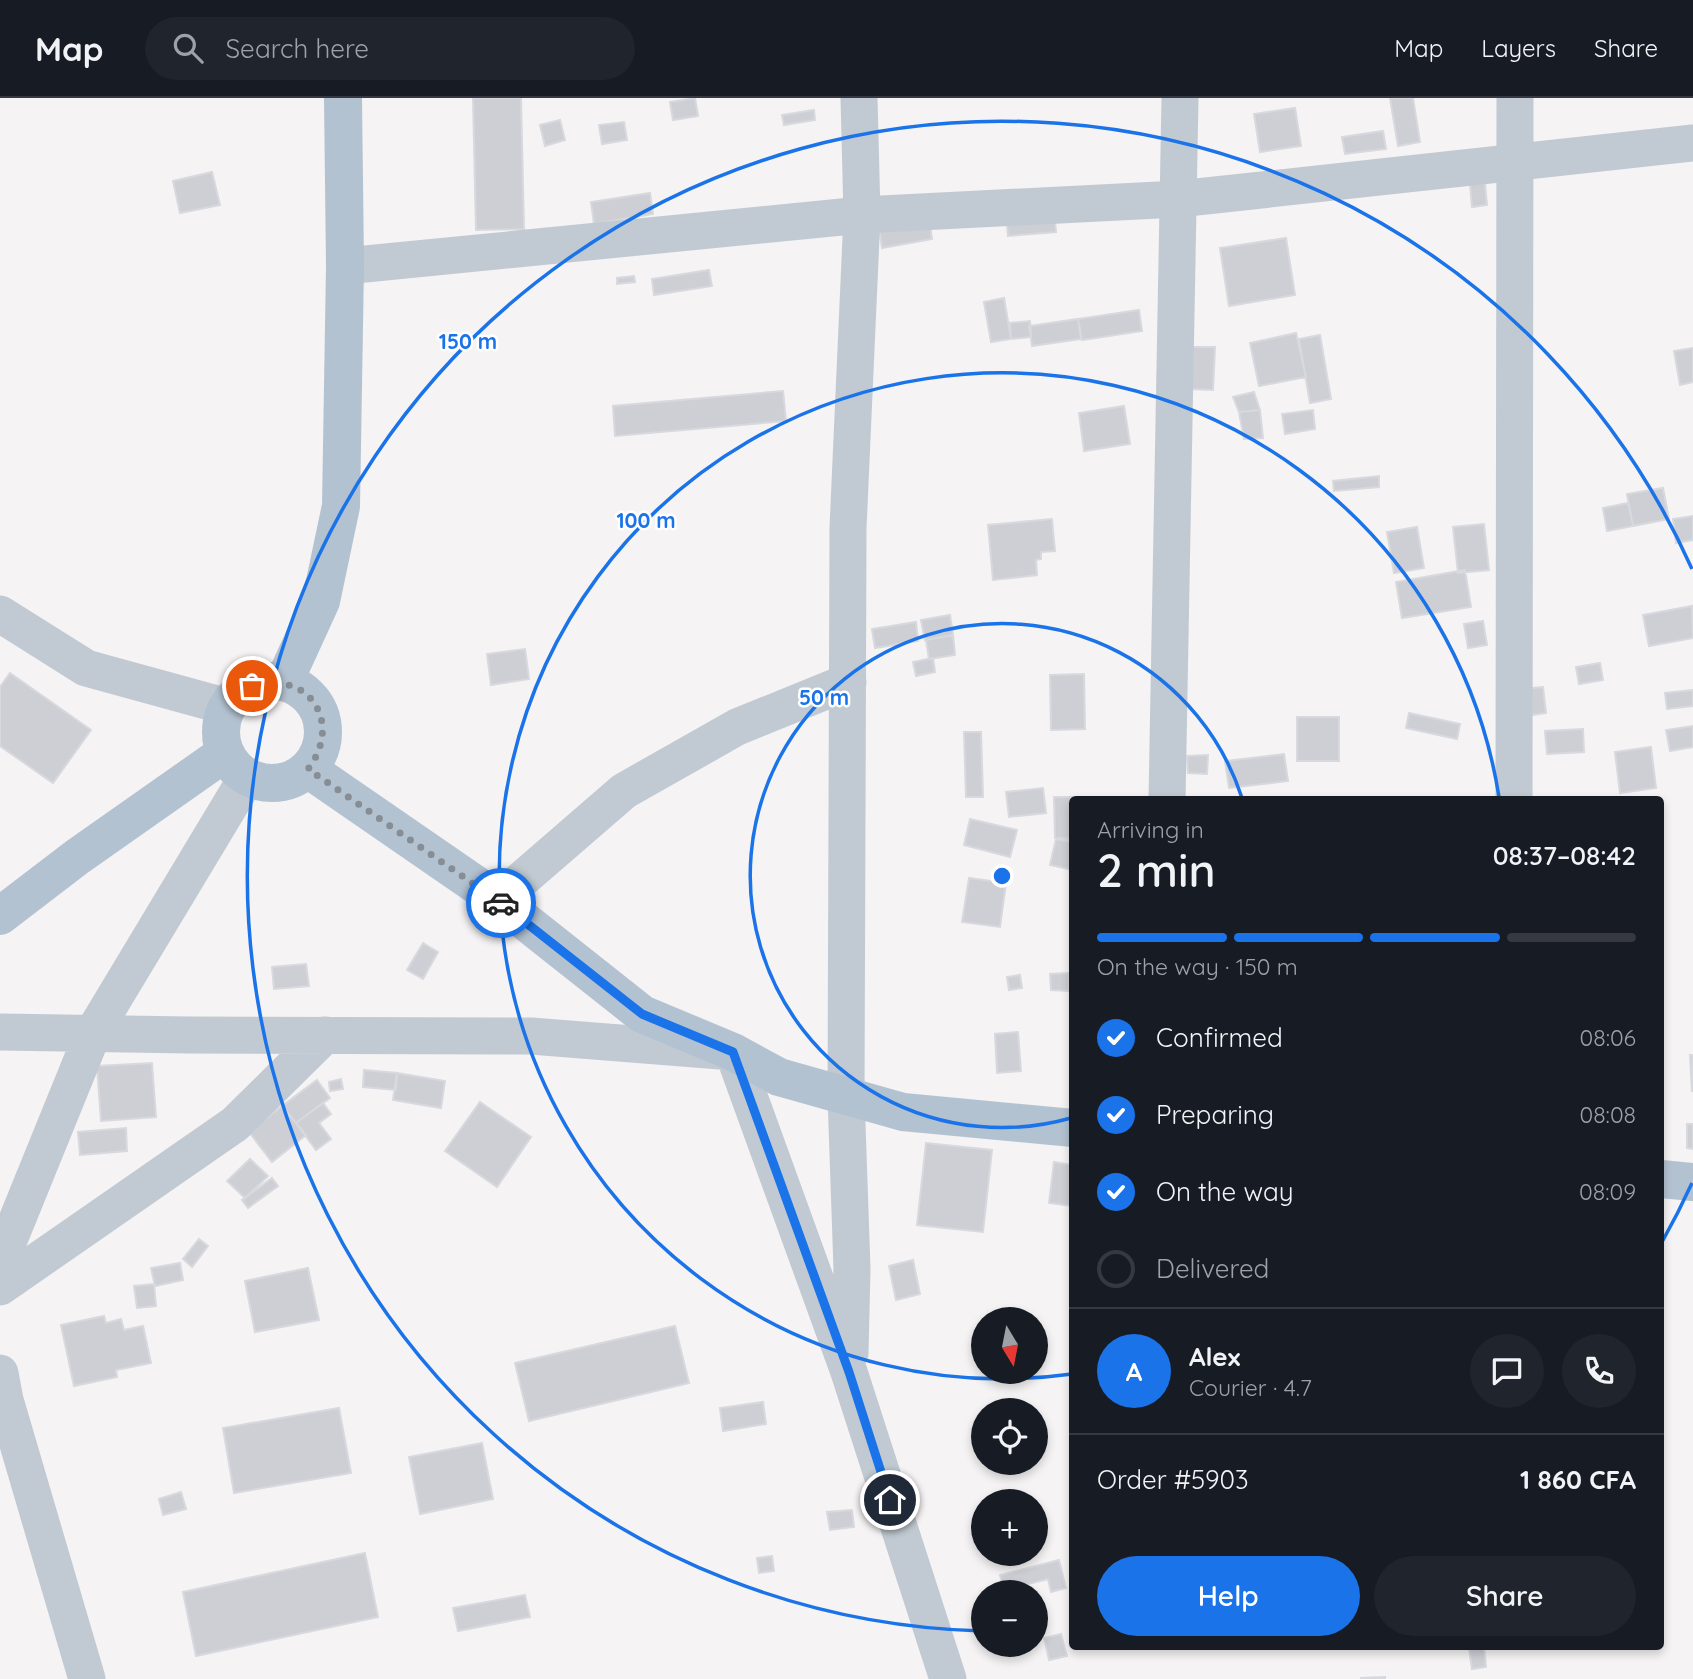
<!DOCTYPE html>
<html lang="en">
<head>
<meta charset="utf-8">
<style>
	body { margin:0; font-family:Quicksand,sans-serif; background:#20242c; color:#f1f3f6; height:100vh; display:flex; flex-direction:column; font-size:26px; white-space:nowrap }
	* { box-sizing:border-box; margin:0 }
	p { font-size:23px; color:#9ea1a6 }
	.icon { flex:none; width:38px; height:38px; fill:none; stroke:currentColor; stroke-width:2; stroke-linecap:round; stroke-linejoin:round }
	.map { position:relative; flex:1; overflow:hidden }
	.drawer { position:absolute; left:1069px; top:698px; width:595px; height:854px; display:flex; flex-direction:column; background:#171b24; border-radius:7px; box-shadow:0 4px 10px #0003 }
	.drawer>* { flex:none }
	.needle { width:46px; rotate:170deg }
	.controls { position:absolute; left:971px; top:1209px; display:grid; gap:14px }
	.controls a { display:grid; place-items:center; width:77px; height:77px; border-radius:50%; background:#171b24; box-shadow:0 4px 10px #0003; font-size:35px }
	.pin { position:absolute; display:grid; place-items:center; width:60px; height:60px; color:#fff; margin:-30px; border:4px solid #fff; border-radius:50%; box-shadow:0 2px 7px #0007 }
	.courier { position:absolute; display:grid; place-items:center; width:70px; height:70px; margin:-35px; border:5px solid #1a73e8; border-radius:50%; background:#fff; color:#222; box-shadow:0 2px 9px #0007 }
	.summary em { font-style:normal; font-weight:600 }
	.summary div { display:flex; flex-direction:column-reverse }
	.summary { display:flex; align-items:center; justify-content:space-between; height:119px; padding:0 28px }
	h1 { font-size:46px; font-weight:600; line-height:52px }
	.bar { display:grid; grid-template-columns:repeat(4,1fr); gap:10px 7px; align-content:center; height:84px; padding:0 28px }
	.bar i { height:9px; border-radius:5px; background:#363941 }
	.bar .active { background:#1a73e8 }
	.bar p { grid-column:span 4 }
	.line { display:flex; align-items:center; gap:18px; padding:0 28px; border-top:2px solid #363941 }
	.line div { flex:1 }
	.round { display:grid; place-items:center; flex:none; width:74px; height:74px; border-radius:37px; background:#20242c }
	ol { padding:0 28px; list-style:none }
	li { display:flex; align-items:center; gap:21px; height:77px }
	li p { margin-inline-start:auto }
	li .icon { padding:7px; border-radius:50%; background:#1a73e8; color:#fff; stroke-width:4 }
	li:last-child { color:#9ea1a6 }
	li i { width:38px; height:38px; border:4px solid #363941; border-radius:50% }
	.button { display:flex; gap:14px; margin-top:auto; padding:14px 28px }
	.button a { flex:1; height:80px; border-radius:42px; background:#1a73e8; color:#fff; font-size:28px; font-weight:600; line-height:80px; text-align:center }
	.button a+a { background:#20242c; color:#f1f3f6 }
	header { display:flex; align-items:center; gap:42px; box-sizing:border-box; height:98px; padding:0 35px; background:#171b24; border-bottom:2px solid #363941 }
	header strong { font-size:33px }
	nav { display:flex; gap:38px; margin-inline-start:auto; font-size:24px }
	.search { width:490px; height:63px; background:#20242c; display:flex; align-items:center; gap:18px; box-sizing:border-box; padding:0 24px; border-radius:38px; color:#9ea1a6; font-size:26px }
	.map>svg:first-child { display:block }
</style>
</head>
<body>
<header>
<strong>Map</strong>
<div class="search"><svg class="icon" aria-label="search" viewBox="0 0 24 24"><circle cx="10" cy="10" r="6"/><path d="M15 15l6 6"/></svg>Search here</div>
<nav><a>Map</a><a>Layers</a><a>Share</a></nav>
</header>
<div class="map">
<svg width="1693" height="1581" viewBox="0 0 1693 1581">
	<rect width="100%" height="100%" fill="#f5f3f3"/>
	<path fill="#cdcfd5" stroke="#d7d9de" stroke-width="2" d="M 473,0 L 521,0 L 524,131 L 476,132 Z
		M 695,0 L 698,18 L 673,22 L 670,4 Z
		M 1390,0 L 1413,0 L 1420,44 L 1398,48 Z
		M 1295,10 L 1301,48 L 1260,54 L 1254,16 Z
		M 814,12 L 815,22 L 784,27 L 782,17 Z
		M 560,22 L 565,42 L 545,48 L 540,27 Z
		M 624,24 L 627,42 L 602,46 L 599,27 Z
		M 1383,33 L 1386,51 L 1345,56 L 1342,39 Z
		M 212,74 L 220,107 L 180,115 L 173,83 Z
		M 1485,85 L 1487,107 L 1472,109 L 1470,86 Z
		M 650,95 L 653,116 L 594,126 L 591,104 Z
		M 1054,112 L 1056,134 L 1008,138 L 1006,116 Z
		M 929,121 L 932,141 L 882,150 L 879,130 Z
		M 1286,140 L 1295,197 L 1229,208 L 1220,150 Z
		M 709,172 L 712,188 L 654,197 L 652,181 Z
		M 634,178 L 635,184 L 617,186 L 617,180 Z
		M 1004,200 L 1011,241 L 991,244 L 984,204 Z
		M 1139,212 L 1142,233 L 1082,242 L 1078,221 Z
		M 1078,221 L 1081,241 L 1032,248 L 1029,228 Z
		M 1030,223 L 1031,239 L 1011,241 L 1010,225 Z
		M 1296,235 L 1306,279 L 1259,288 L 1250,245 Z
		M 1320,237 L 1331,301 L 1310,305 L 1299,241 Z
		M 1193,249 L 1215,249 L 1213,292 L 1191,291 Z
		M 1693,250 L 1693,284 L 1680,287 L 1674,253 Z
		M 783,293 L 786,323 L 615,338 L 613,308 Z
		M 1254,294 L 1260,312 L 1239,314 L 1233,299 Z
		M 1124,308 L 1130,346 L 1084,353 L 1079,315 Z
		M 1260,312 L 1263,340 L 1244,341 L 1239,314 Z
		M 1313,312 L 1315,331 L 1285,336 L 1282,316 Z
		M 1379,378 L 1379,389 L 1334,393 L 1333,383 Z
		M 1663,390 L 1669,421 L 1633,428 L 1627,396 Z
		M 1628,405 L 1633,428 L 1607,433 L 1603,410 Z
		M 1693,418 L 1693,442 L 1676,445 L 1673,421 Z
		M 1052,421 L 1055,453 L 1041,454 L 1041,461 L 1036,462 L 1037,477 L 993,482 L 988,427 Z
		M 1484,426 L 1489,472 L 1458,475 L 1453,429 Z
		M 1417,429 L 1424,470 L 1394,475 L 1387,434 Z
		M 1465,472 L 1471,509 L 1402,520 L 1396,484 Z
		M 1692,508 L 1693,540 L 1649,548 L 1643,517 Z
		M 950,517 L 953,537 L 925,542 L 921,522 Z
		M 1483,523 L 1487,547 L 1468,550 L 1464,526 Z
		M 916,524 L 918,543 L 875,550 L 872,531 Z
		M 953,537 L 955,557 L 929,561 L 926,542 Z
		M 525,551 L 529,581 L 491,587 L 487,556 Z
		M 933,560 L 935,574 L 916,578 L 913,564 Z
		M 1600,565 L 1603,582 L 1579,586 L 1576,569 Z
		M 10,575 L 91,632 L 53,685 L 0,648 L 0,589 Z
		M 1084,576 L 1085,631 L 1051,632 L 1050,577 Z
		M 1543,589 L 1546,615 L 1525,618 L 1522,591 Z
		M 1693,592 L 1693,608 L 1667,611 L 1665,595 Z
		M 1409,615 L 1460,626 L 1457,641 L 1406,630 Z
		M 1297,619 L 1339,619 L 1339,663 L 1297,663 Z
		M 1693,628 L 1693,649 L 1670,653 L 1666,632 Z
		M 1583,631 L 1584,654 L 1547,656 L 1545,633 Z
		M 964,634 L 981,634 L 983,699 L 966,699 Z
		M 1651,649 L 1656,690 L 1620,695 L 1615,654 Z
		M 1284,656 L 1288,683 L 1229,690 L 1225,663 Z
		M 1208,657 L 1207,676 L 1188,675 L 1187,658 Z
		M 1043,690 L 1046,715 L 1009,719 L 1006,694 Z
		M 1054,699 L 1072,699 L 1073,741 L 1055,740 Z
		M 970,721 L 1017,732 L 1010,759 L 964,747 Z
		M 1056,741 L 1073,744 L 1073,772 L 1050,767 Z
		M 969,780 L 1006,785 L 1000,829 L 962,824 Z
		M 423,845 L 438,854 L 423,881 L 407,872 Z
		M 306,866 L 309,888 L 274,891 L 272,869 Z
		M 1069,875 L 1069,893 L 1051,892 L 1050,876 Z
		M 1020,877 L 1022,890 L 1009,892 L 1007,879 Z
		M 1018,934 L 1021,973 L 997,975 L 995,936 Z
		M 1690,957 L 1693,957 L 1692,994 Z
		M 152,965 L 156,1019 L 101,1023 L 97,968 Z
		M 364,972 L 397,975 L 396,992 L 363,989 Z
		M 397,975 L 445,983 L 441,1010 L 393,1002 Z
		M 341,981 L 343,991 L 330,993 L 329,984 Z
		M 317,982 L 330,1000 L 296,1025 L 282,1008 Z
		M 480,1004 L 531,1039 L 497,1089 L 445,1053 Z
		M 323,1005 L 331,1016 L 319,1025 L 331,1041 L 316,1052 L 296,1025 Z
		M 282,1008 L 306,1037 L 272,1064 L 249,1034 Z
		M 1687,1026 L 1693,1026 L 1693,1051 L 1687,1050 Z
		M 126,1030 L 127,1053 L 80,1057 L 78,1034 Z
		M 926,1045 L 992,1052 L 983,1134 L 917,1127 Z
		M 250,1061 L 268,1078 L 245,1100 L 227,1083 Z
		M 1054,1064 L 1073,1067 L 1073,1108 L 1049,1105 Z
		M 272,1080 L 278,1088 L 248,1110 L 242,1102 Z
		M 199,1141 L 208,1148 L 192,1169 L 183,1161 Z
		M 913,1162 L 920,1196 L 896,1202 L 889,1168 Z
		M 180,1165 L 183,1182 L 155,1188 L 151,1170 Z
		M 308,1170 L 319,1222 L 255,1234 L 245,1183 Z
		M 154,1186 L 156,1208 L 137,1210 L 134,1188 Z
		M 104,1218 L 106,1225 L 121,1221 L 124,1232 L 143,1228 L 151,1265 L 116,1272 L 117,1279 L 74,1288 L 61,1227 Z
		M 675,1228 L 689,1285 L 529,1323 L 515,1265 Z
		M 763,1304 L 766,1326 L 723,1333 L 720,1310 Z
		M 339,1310 L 351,1375 L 234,1395 L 223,1330 Z
		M 482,1345 L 493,1401 L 420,1416 L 409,1359 Z
		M 181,1394 L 186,1411 L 163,1417 L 159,1401 Z
		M 852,1412 L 854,1429 L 830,1432 L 827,1414 Z
		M 365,1455 L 378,1519 L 196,1558 L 183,1494 Z
		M 772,1458 L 774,1473 L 759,1475 L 757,1460 Z
		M 1059,1462 L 1066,1490 L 1051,1494 L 1048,1481 L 1004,1492 L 1000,1477 Z
		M 525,1497 L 530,1519 L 458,1533 L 453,1510 Z
		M 1061,1536 L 1067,1558 L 1049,1562 L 1044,1540 Z
		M 1484,1549 L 1486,1569 L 1472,1571 L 1469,1551 Z
		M 1385,1579 L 1385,1581 L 1360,1580 Z"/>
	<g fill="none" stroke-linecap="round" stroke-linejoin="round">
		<path stroke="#c1cad2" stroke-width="37" d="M 345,168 L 862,117 L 1178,101 L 1693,45
			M 0,516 L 86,570 L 228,609
			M 1167,702 L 1180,0
			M 1514,702 L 1515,0
			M 498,802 L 624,693 L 737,629 L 848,584
			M 0,934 L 189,937 L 531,938 L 733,954 L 849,1274 L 948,1581
			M 0,1164 L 93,935 L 247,679
			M 0,1189 L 235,1026 L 325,937
			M 850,1255 L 852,1171 L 846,998 L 848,430 L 862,117 L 859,0
			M 0,1275 L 5,1302 L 87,1581"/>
		<path stroke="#b3c2d1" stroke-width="38" d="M221 634a51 51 0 1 1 102 0a51 51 0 1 1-102 0Z
			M 284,584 L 321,503 L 341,408 L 345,168 L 343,0
			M 308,671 L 498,802 L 642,916 L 733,954 L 779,979 L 903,1014 L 1073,1030
			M 0,818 L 77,759 L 225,655
			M 1661,1081 L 1693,1084"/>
	</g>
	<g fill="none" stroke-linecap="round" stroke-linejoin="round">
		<path stroke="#868d94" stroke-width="7" stroke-dasharray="0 12.6" d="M 252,588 C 308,571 344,624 308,671 L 501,805"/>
		<path stroke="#1a73e8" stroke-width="9" d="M 501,805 L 642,916 L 733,954 L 849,1274 L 890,1402"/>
	</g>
	<g fill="none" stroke="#1a73e8" stroke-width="3.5">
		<path d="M1071 1020A252 252 0 1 1 1242 700"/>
		<path d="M1072 1276A503 503 0 1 1 1499 699"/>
		<path d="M1692 1085A755 755 0 0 1 1662 1144M982 1533A755 755 0 1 1 1692 471"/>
	</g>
	<circle cx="1002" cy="778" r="10" fill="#1a73e8" stroke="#fff" stroke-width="3.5"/>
	<g font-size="21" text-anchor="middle" font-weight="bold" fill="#1a73e8" stroke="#fff" stroke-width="5" stroke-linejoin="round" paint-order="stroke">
		<text x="468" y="251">150 m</text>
		<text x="646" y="430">100 m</text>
		<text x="824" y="607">50 m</text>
	</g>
</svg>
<div class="controls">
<a><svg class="needle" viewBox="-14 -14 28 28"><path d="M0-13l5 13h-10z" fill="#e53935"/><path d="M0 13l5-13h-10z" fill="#9ea1a6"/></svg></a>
<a><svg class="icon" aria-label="locate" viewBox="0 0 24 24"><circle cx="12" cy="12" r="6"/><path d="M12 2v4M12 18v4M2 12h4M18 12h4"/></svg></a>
<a>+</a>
<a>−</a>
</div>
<div class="pin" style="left:252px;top:588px;background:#ea580c"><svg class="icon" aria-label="bag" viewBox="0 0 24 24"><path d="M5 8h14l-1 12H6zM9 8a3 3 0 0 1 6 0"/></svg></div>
<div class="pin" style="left:890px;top:1402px;background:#1f2937"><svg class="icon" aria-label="home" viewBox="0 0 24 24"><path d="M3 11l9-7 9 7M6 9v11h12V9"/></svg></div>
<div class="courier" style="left:501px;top:805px"><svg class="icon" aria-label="car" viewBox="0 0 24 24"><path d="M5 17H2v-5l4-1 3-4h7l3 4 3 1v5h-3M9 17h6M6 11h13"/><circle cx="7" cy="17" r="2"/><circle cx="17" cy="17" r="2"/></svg></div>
<section class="drawer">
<div class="summary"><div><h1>2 min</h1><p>Arriving in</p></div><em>08:37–08:42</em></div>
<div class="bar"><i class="active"></i><i class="active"></i><i class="active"></i><i></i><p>On the way · 150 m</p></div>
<ol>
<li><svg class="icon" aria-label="check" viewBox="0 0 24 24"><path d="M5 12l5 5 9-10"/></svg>Confirmed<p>08:06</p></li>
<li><svg class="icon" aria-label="check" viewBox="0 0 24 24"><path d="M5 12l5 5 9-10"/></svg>Preparing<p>08:08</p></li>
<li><svg class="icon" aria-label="check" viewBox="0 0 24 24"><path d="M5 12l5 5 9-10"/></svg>On the way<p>08:09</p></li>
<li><i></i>Delivered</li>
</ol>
<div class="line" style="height:126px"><b class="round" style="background:#1a73e8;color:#fff">A</b><div><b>Alex</b><p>Courier · 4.7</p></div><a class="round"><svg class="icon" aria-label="chat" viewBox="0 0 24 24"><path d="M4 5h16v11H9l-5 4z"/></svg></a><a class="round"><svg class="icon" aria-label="phone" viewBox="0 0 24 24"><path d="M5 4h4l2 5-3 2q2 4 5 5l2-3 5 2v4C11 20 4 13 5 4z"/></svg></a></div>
<div class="line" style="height:91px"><div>Order #5903</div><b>1 860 CFA</b></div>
<div class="button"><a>Help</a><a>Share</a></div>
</section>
</div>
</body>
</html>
